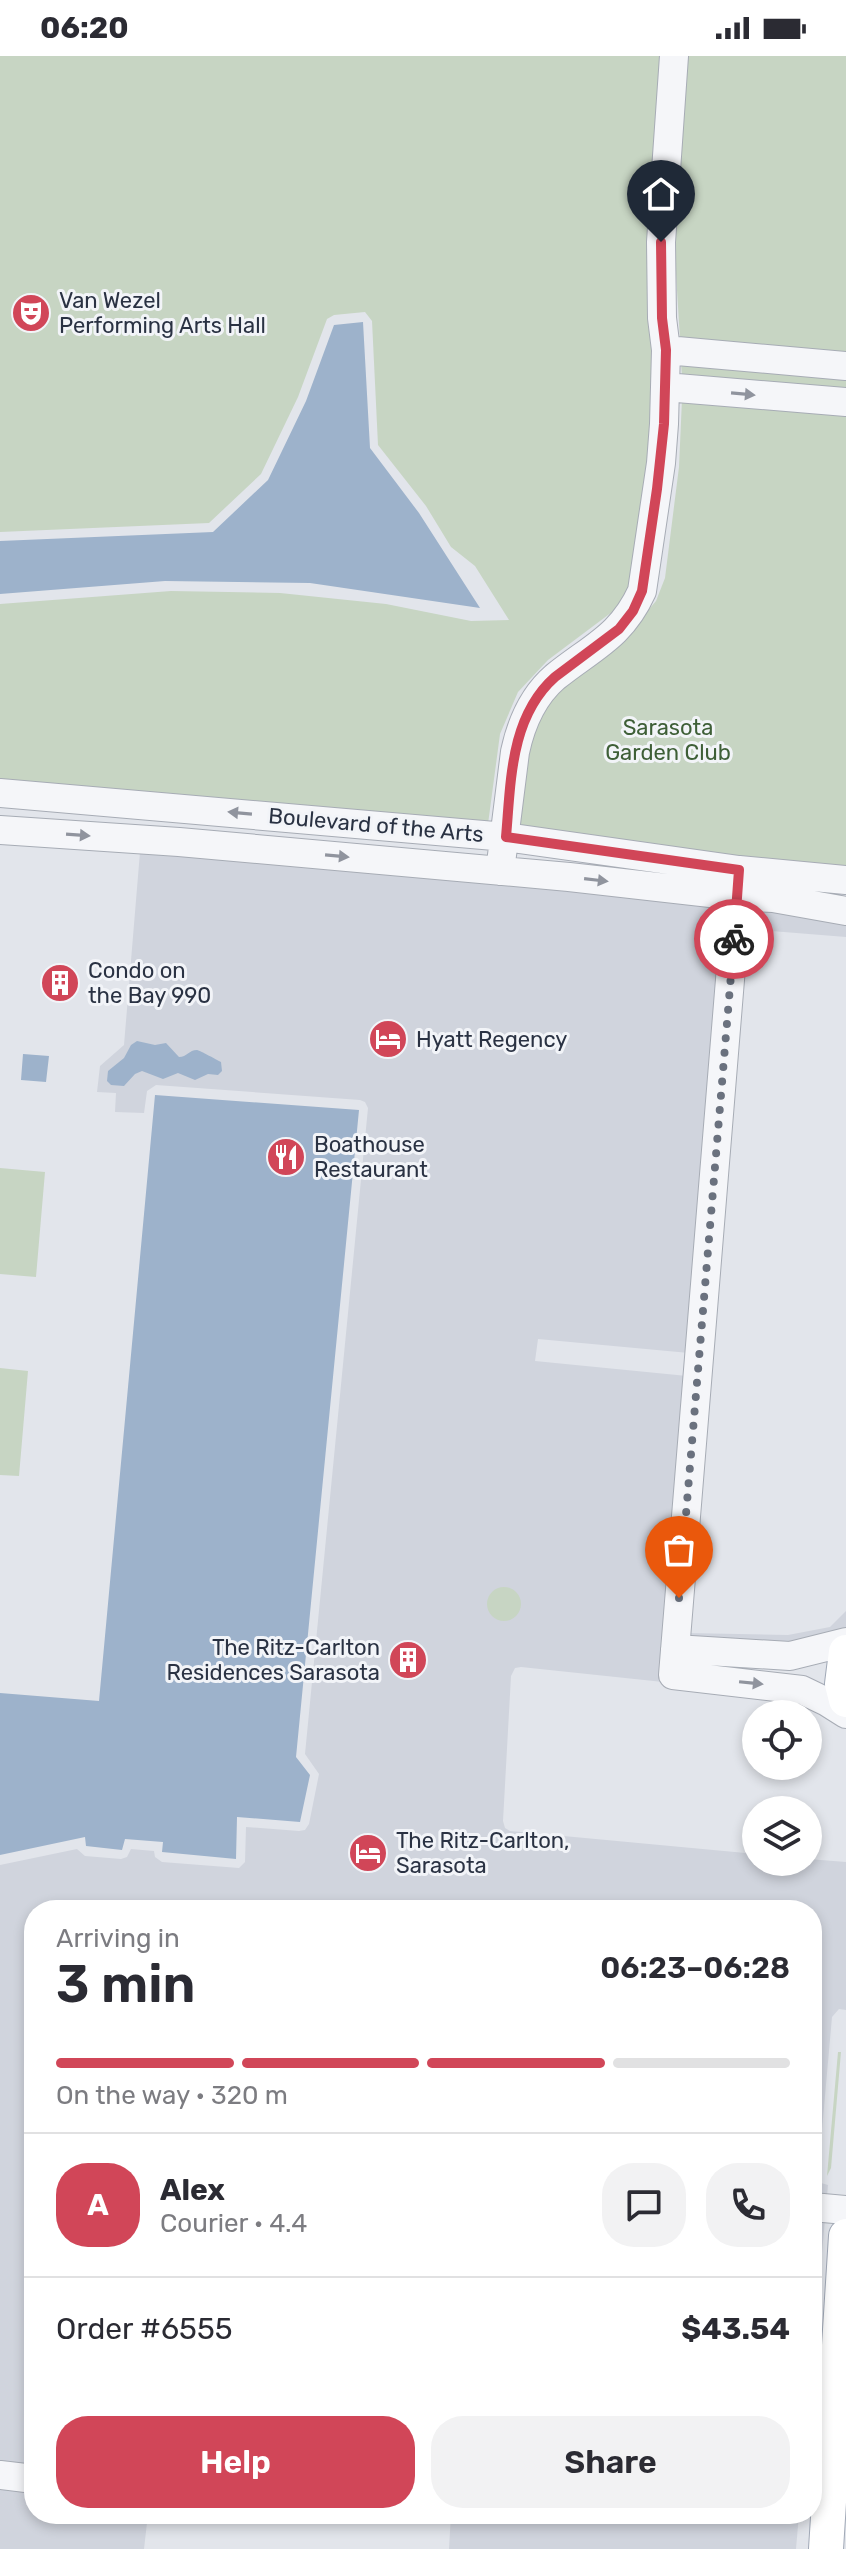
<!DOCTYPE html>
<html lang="en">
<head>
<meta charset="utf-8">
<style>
	body { margin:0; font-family:Rubik,sans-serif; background:#f2f2f3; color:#2b2b33; height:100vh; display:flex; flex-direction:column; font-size:30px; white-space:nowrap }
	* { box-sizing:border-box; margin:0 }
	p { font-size:26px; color:#7c7c81 }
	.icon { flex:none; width:44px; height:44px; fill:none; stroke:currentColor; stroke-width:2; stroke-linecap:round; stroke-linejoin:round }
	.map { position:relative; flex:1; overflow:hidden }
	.side { position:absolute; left:24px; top:1844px; width:798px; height:624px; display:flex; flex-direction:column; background:#fff; border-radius:32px; box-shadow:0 4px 12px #0003 }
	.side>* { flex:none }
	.tools { position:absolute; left:742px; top:1644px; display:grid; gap:16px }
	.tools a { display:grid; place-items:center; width:80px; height:80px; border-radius:50%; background:#fff; box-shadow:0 4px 12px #0003; font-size:40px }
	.pin { position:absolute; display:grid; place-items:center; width:68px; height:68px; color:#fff; margin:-82px -34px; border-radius:50% 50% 50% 0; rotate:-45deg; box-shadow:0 0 8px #0007 }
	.pin .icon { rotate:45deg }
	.courier { position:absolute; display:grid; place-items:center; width:80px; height:80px; margin:-40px; border:6px solid #d14658; border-radius:50%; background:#fff; color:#222; box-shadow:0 2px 10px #0007 }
	.head em { font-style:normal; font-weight:600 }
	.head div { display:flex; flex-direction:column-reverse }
	.head { display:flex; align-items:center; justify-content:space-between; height:136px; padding:0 32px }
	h1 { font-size:52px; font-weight:600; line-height:60px }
	.bar { display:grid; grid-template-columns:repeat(4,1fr); gap:12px 8px; align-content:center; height:96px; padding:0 32px }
	.bar i { height:10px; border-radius:6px; background:#e1e1e2 }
	.bar .current { background:#d14658 }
	.bar p { grid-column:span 4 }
	.line { display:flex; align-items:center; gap:20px; padding:0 32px; border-top:2px solid #e1e1e2 }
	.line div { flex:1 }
	.round { display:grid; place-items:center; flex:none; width:84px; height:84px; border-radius:32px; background:#f2f2f3 }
	.primary-button { display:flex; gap:16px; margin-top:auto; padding:16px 32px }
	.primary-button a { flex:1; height:92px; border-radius:32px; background:#d14658; color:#fff; font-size:32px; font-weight:600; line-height:92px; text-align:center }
	.primary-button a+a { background:#f2f2f3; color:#2b2b33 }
	.status { display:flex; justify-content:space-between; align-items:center; height:56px; padding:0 40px; background:#fff; direction:ltr }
	.status svg { height:22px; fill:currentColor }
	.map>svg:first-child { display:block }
</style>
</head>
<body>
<div class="status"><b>06:20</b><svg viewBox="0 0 49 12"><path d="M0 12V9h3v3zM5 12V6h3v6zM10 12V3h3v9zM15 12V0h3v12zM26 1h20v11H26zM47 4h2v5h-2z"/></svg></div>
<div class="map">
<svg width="846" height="2493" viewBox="0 0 846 2493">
	<rect width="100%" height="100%" fill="#e2e5eb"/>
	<path fill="#d0d4dd" d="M 140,796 L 568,832 L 726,850 L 689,1297 L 538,1283 L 535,1305 L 687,1320 L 663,1626 L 521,1611 L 515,1612 L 511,1620 L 503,1765 L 505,1772 L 510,1775 L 756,1798 L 756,1806 L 808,1806 L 808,1803 L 846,1806 L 846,1954 L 839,1953 L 832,1961 L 818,2119 L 821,2127 L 828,2129 L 827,2141 L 812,2139 L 812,1854 L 34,1854 L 34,2411 L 0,2407 L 0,1809 L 77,1793 L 85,1800 L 121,1803 L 127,1801 L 131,1793 L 154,1795 L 155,1801 L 162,1806 L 239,1812 L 245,1806 L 246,1771 L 299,1775 L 305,1774 L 309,1768 L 319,1718 L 305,1698 L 368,1052 L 365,1046 L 360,1044 L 156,1029 L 147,1035 L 144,1057 L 115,1056 L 116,1037 L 97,1036 L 100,1010 L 124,989 Z
		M 746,852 L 846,867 L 846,881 L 745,873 Z
		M 846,1555 L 846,1574 L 795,1587 L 686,1580 L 686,1577 L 788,1579 L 830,1571 Z
		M 812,2162 L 825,2163 L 812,2310 Z
		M 0,2430 L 34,2434 L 34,2458 L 148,2458 L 144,2493 L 0,2493 Z
		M 451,2458 L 799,2458 L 796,2493 L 449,2493 Z"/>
	<path fill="#c7d5c3" d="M 0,0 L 664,0 L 660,294 L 632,541 L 548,604 L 518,636 L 500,678 L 488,768 L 0,726 L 0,548 L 171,535 L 280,537 L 386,548 L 471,565 L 509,564 L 475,510 L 451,491 L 426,450 L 378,389 L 372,265 L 365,256 L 334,259 L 327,263 L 298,341 L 261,418 L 209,467 L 0,476 Z
		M 684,0 L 846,0 L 846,298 L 680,283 L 674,185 Z
		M 681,307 L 846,321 L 846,334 L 682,320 Z
		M 682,343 L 846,357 L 846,812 L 740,802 L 509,771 L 528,662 L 644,559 L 656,545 L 665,522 L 679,411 Z
		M 0,1112 L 45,1116 L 36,1221 L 0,1218 Z
		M 0,1312 L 28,1315 L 19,1420 L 0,1419 Z
		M487 1548a17 17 0 1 1 34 0a17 17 0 1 1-34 0Z
		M 838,1996 L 841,1996 L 831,2112 L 827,2120 Z"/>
	<path fill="#9db2cb" d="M 363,266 L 370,392 L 419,457 L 480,552 L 310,527 L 165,525 L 0,538 L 0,485 L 213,476 L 268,424 L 306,345 L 334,269 Z
		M 137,985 L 155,989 L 166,987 L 179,1001 C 187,1001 189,994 197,994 C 201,995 217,1004 221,1006 L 222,1015 L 218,1019 L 208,1018 L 195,1024 L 178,1017 L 163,1023 L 142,1015 L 135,1018 L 124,1030 L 111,1029 L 107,1025 L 108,1015 L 124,1002 L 131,989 Z
		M 23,998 L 49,1000 L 46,1026 L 21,1024 Z
		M 155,1039 L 359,1054 L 296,1701 L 310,1719 L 300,1766 L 237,1761 L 236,1803 L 162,1796 L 163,1786 L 125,1783 L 122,1794 L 86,1790 L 85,1781 L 0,1799 L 0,1637 L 99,1645 Z"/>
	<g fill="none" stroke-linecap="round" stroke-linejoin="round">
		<defs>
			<path id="minor" d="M 666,294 L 846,310
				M 665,331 L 846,346
				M 0,737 L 506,781 L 739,814 L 846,824
				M 0,774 L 179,786 L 569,821 L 737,840 L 773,842 L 846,855
				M 739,814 L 673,1619 L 802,1634 L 827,1646 L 846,1658
				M 500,815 L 515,696 C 521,668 533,640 555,621 C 592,591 621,581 642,535 L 661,407 L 664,368 L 666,294 L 662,262 L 661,186 L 674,0
				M 675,1593 L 790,1600 L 846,1586
				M 812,2151 L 846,2154
				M 0,2419 L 34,2423"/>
			<path id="major" d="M 846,1596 L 842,1628 L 846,1644
				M 826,2493 L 846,2180"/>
		</defs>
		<use href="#minor" stroke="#a7acb5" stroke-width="30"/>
		<use href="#major" stroke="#a1a9b7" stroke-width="36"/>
		<use href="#minor" stroke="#f5f6f9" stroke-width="28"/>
		<use href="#major" stroke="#fff" stroke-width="34"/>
	</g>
	<defs><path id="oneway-solid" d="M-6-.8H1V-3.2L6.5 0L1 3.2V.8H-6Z" transform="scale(2)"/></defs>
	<g fill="#90949e">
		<use href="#oneway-solid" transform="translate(743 338) rotate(5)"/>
		<use href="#oneway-solid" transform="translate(240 757) rotate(-175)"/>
		<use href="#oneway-solid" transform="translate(78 779) rotate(4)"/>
		<use href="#oneway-solid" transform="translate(337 800) rotate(5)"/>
		<use href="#oneway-solid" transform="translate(596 824) rotate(7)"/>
		<use href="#oneway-solid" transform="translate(751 1627) rotate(6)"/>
	</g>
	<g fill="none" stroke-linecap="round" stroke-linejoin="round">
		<path stroke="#6a717e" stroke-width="8" stroke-dasharray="0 14.4" d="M 679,1542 L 734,883"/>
		<path stroke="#d14658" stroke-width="10" d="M 661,186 L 662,262 L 666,294 L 664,368 L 657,433 L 642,535 L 633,555 L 619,573 L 555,621 C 510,661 511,725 506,781 L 739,814 L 734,883"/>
	</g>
	<defs>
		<symbol id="theatre-disc" viewBox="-11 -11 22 22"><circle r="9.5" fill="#d14658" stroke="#f2f4f8"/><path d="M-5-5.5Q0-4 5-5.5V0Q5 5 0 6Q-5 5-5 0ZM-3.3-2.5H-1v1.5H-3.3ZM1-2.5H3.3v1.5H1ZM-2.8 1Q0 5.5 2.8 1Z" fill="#fff"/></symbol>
		<symbol id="building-disc" viewBox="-11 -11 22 22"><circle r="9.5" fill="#d14658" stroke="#f2f4f8"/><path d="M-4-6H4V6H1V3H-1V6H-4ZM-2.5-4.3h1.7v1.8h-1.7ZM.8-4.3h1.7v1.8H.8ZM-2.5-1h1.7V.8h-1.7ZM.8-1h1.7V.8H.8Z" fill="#fff"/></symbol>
		<symbol id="hotel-disc" viewBox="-11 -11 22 22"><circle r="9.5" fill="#d14658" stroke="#f2f4f8"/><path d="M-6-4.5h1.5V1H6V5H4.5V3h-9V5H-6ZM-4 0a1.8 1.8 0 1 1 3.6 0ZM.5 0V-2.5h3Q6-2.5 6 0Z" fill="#fff"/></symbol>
		<symbol id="restaurant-disc" viewBox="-11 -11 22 22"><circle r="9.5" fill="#d14658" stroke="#f2f4f8"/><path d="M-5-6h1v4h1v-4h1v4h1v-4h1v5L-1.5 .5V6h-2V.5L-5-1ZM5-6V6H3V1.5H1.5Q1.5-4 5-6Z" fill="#fff"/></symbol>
	</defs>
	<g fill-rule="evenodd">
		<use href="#theatre-disc" x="9" y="235" width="44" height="44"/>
		<use href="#building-disc" x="38" y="905" width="44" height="44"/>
		<use href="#hotel-disc" x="366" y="961" width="44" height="44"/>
		<use href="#restaurant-disc" x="264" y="1079" width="44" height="44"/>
		<use href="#building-disc" x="386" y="1582" width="44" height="44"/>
		<use href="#hotel-disc" x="346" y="1775" width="44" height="44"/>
	</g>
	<g text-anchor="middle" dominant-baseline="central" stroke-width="6" stroke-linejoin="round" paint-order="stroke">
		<g font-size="22" fill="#2a3243" stroke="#f2f4f8" text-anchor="start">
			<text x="59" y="244">Van Wezel<tspan x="59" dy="25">Performing Arts Hall</tspan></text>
			<text x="88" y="914">Condo on<tspan x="88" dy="25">the Bay 990</tspan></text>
			<text x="416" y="983">Hyatt Regency</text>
			<text x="314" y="1088">Boathouse<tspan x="314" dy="25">Restaurant</tspan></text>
			<text x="380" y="1591" text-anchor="end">The Ritz-Carlton<tspan x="380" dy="25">Residences Sarasota</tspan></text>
			<text x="396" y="1784">The Ritz-Carlton,<tspan x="396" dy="25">Sarasota</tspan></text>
		</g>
		<g font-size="22" fill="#3e5f37" stroke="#f2f4f8">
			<text x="668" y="671">Sarasota<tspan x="668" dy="25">Garden Club</tspan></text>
		</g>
		<g font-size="22" fill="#2a3243" stroke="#f2f4f8">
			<text transform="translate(376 769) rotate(5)">Boulevard of the Arts</text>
		</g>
	</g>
</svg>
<div class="tools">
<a><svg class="icon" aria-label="locate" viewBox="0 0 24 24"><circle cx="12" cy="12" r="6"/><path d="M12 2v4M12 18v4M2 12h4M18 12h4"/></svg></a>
<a><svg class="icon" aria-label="layers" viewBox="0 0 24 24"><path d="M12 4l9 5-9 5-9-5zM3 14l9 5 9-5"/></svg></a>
</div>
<div class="pin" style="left:679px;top:1542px;background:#ea580c"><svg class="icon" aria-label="bag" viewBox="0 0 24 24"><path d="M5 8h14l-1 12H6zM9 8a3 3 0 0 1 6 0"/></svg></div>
<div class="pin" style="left:661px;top:186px;background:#1f2937"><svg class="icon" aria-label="home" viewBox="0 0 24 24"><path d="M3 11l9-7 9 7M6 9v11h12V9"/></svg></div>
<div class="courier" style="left:734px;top:883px"><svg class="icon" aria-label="bike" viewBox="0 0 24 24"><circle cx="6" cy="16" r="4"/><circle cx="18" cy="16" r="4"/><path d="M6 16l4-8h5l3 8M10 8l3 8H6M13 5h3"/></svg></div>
<section class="side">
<div class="head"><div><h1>3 min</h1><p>Arriving in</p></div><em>06:23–06:28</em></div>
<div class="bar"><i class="current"></i><i class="current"></i><i class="current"></i><i></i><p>On the way · 320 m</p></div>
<div class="line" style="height:144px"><b class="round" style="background:#d14658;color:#fff">A</b><div><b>Alex</b><p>Courier · 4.4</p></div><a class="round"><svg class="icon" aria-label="chat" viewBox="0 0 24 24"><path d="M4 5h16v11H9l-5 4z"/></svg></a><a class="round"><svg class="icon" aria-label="phone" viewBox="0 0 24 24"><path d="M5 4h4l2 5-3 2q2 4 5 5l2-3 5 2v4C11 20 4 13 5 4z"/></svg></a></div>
<div class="line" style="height:104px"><div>Order #6555</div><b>$43.54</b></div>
<div class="primary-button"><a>Help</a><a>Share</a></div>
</section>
</div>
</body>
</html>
